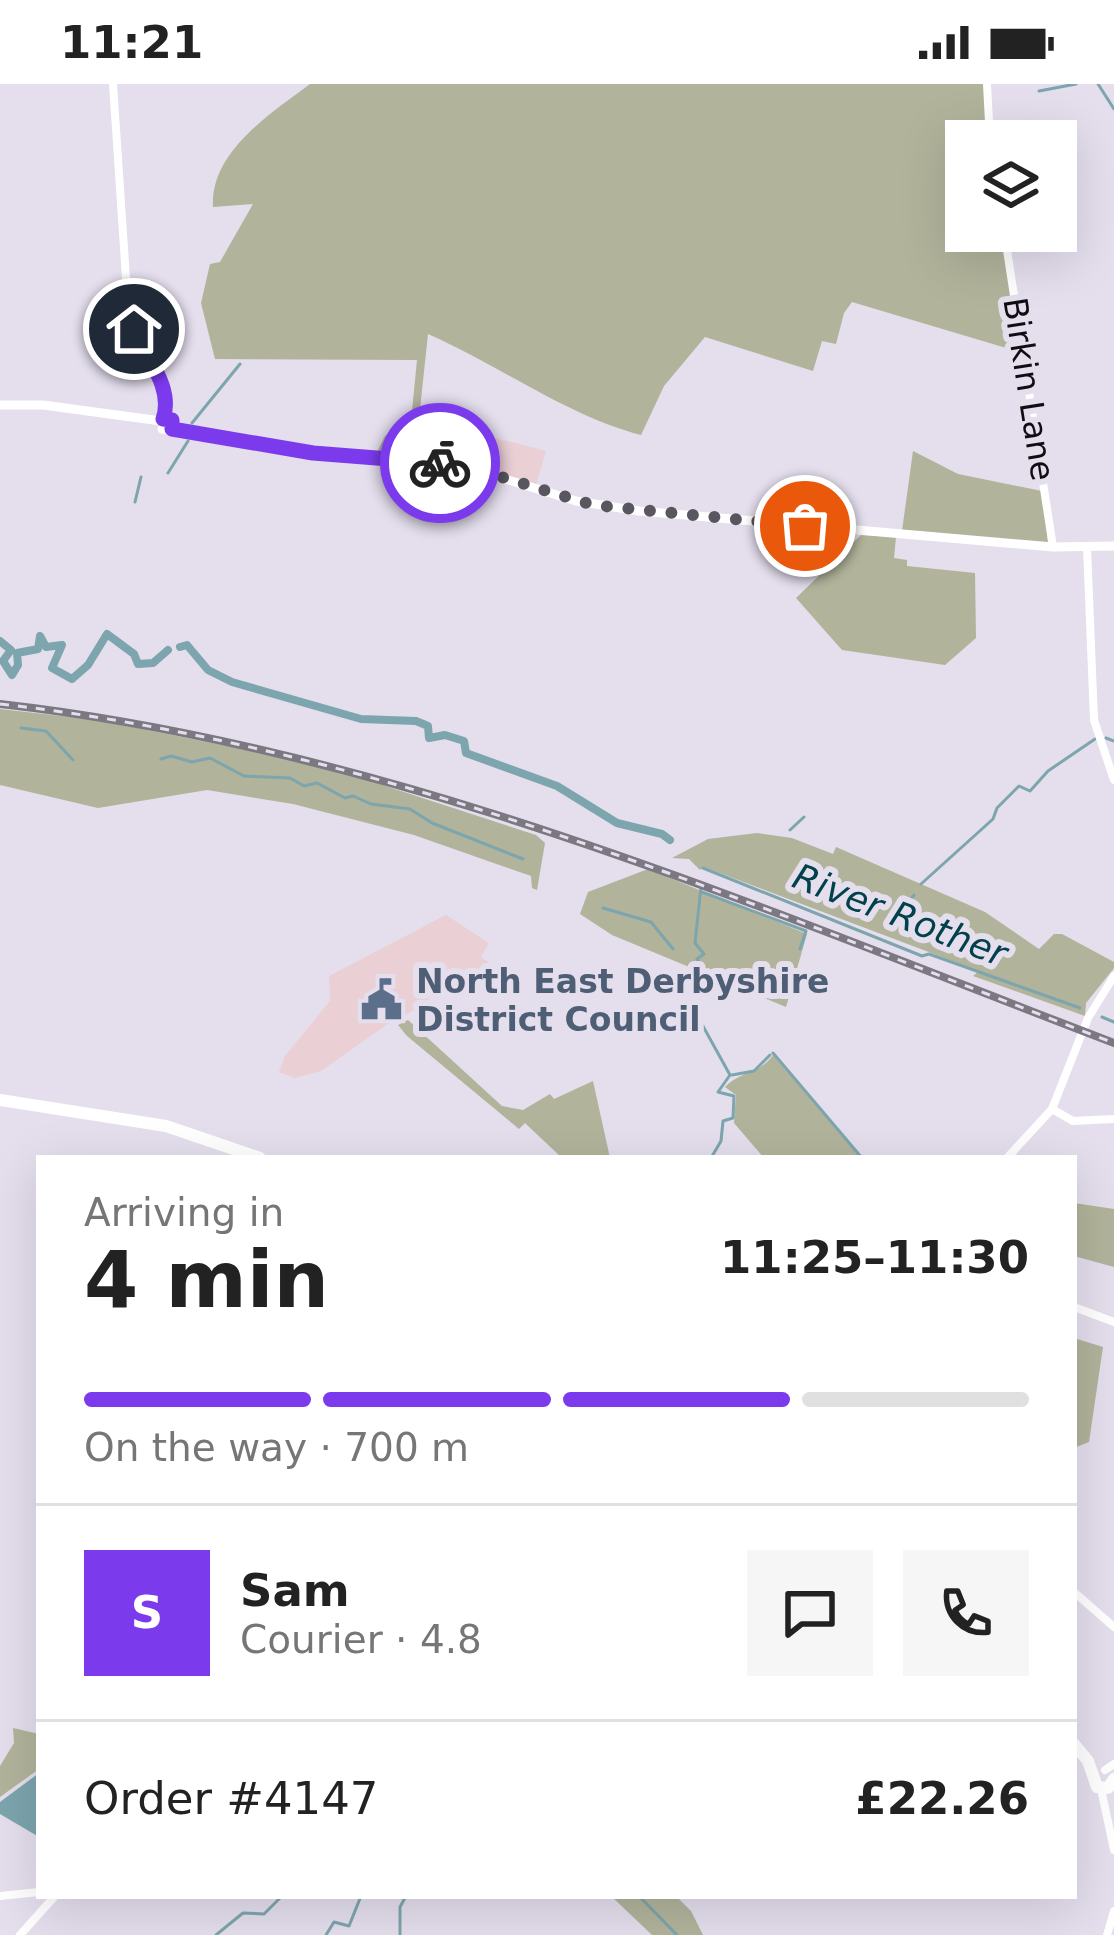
<!DOCTYPE html>
<html lang="en">
<head>
<meta charset="utf-8">
<style>
	body { margin:0; font-family:"DejaVu Sans",sans-serif; background:#f6f6f6; color:#222; height:100vh; display:flex; flex-direction:column; font-size:45px; white-space:nowrap }
	* { box-sizing:border-box; margin:0 }
	p { font-size:39px; color:#767676 }
	.icon { flex:none; width:66px; height:66px; fill:none; stroke:currentColor; stroke-width:2; stroke-linecap:round; stroke-linejoin:round }
	.map { position:relative; flex:1; overflow:hidden }
	.side { position:absolute; left:36px; top:1071px; width:1041px; height:744px; display:flex; flex-direction:column; background:#fff; border-radius:0px; box-shadow:0 12px 48px #0002 }
	.side>* { flex:none }
	.controls { position:absolute; left:945px; top:36px; display:grid; gap:24px }
	.controls a { display:grid; place-items:center; width:132px; height:132px; border-radius:0px; background:#fff; box-shadow:0 12px 48px #0002; font-size:60px }
	.pin { position:absolute; display:grid; place-items:center; width:102px; height:102px; color:#fff; margin:-51px; border:6px solid #fff; border-radius:50%; box-shadow:0 3px 12px #0007 }
	.courier { position:absolute; display:grid; place-items:center; width:120px; height:120px; margin:-60px; border:9px solid #7c3aed; border-radius:50%; background:#fff; color:#222; box-shadow:0 3px 15px #0007 }
	.overview em { font-style:normal; font-weight:800 }
	.overview div { display:flex; flex-direction:column-reverse }
	.overview { display:flex; align-items:center; justify-content:space-between; height:204px; padding:0 48px }
	h1 { font-size:78px; font-weight:800; line-height:90px }
	.bar { display:grid; grid-template-columns:repeat(4,1fr); gap:18px 12px; align-content:center; height:144px; padding:0 48px }
	.bar i { height:15px; border-radius:9px; background:#e0e0e0 }
	.bar .active { background:#7c3aed }
	.bar p { grid-column:span 4 }
	.line { display:flex; align-items:center; gap:30px; padding:0 48px; border-top:3px solid #e0e0e0 }
	.line div { flex:1 }
	.round { display:grid; place-items:center; flex:none; width:126px; height:126px; border-radius:0px; background:#f6f6f6 }
	.status { display:flex; justify-content:space-between; align-items:center; height:84px; padding:0 60px; background:#fff; direction:ltr }
	.status svg { height:33px; fill:currentColor }
	.map>svg:first-child { display:block }
</style>
</head>
<body>
<div class="status"><b>11:21</b><svg viewBox="0 0 49 12"><path d="M0 12V9h3v3zM5 12V6h3v6zM10 12V3h3v9zM15 12V0h3v12zM26 1h20v11H26zM47 4h2v5h-2z"/></svg></div>
<div class="map">
<svg width="1114" height="1851" viewBox="0 0 1114 1851">
	<rect width="100%" height="100%" fill="#e4deed"/>
	<path fill="#eacfd5" d="M 496,354 L 546,367 L 536,401 L 489,385 Z
		M 446,831 L 489,859 L 481,873 L 491,880 L 489,887 L 458,899 L 441,895 L 444,907 L 431,910 L 428,919 L 386,941 L 321,987 L 295,994 L 279,988 L 285,972 L 330,917 L 329,892 Z"/>
	<path fill="#b1b39b" d="M 310,0 L 984,0 L 987,57 L 966,57 L 966,147 L 1001,147 L 1020,268 L 852,218 L 844,229 L 836,260 L 822,257 L 813,287 L 705,253 L 664,302 L 641,351 C 569,333 497,280 428,250 L 415,372 L 377,368 L 385,352 L 411,337 L 417,276 L 215,275 L 201,219 L 210,180 L 220,178 L 253,120 L 213,123 C 210,68 270,30 310,0 Z
		M 913,367 L 958,390 L 1042,407 L 1048,459 L 902,447 Z
		M 861,451 L 896,453 L 894,474 L 907,476 L 907,482 L 975,489 L 976,554 L 945,581 L 842,566 L 796,514 Z
		M 0,625 L 96,636 L 315,679 L 536,751 L 545,759 L 537,806 L 532,804 L 531,792 L 414,751 L 293,720 L 207,706 L 98,724 L 0,701 Z
		M 757,749 L 792,754 L 833,770 L 836,763 L 985,828 L 1039,865 L 1054,850 L 1062,850 L 1114,878 L 1114,884 L 1086,919 L 1085,932 L 973,892 L 979,887 L 704,783 L 700,786 L 689,775 L 672,774 L 708,755 Z
		M 648,785 L 807,850 L 786,923 L 612,851 L 580,830 L 588,808 Z
		M 408,936 L 502,1022 L 523,1026 L 550,1010 L 554,1015 L 593,997 L 610,1074 L 562,1074 L 525,1039 L 519,1045 L 407,952 L 398,941 Z
		M 773,971 L 861,1074 L 764,1074 L 734,1039 L 736,1011 L 725,1003 C 740,987 759,991 773,971 Z
		M 1074,1119 L 1114,1125 L 1114,1183 L 1074,1172 Z
		M 1074,1254 L 1103,1263 L 1089,1358 L 1074,1364 Z
		M 13,1644 L 39,1650 L 39,1685 L 0,1713 L 0,1682 L 14,1659 Z
		M 611,1812 L 676,1812 L 691,1827 L 703,1851 L 652,1851 Z"/>
	<path fill="#7ca5ae" d="M 39,1689 L 39,1753 L 0,1730 L 0,1718 Z"/>
	<g fill="none" stroke-linecap="round" stroke-linejoin="round">
		<path stroke="#7ca5ae" stroke-width="3" d="M 1098,0 L 1114,25
			M 1039,7 L 1076,0
			M 192,339 L 240,280
			M 168,389 L 188,357
			M 135,418 L 141,393
			M 21,644 L 46,647 L 73,676
			M 1106,654 L 1114,657
			M 161,675 L 171,672 L 192,678 L 210,674 L 244,692 L 290,694 L 304,702 L 317,699 L 345,714 L 353,712 L 371,720 L 410,725 L 432,739 L 523,775
			M 790,746 L 804,733
			M 703,784 L 922,872 L 929,870 L 1080,924
			M 921,800 L 993,735 L 997,724 L 1019,702 L 1030,707 L 1048,687 L 1095,655
			M 701,803 L 695,859 L 704,870 L 697,875 L 703,883 L 693,924 L 730,991 L 718,1008 L 734,1012 L 733,1034 L 723,1037 L 721,1057 L 711,1074
			M 702,808 L 806,847 L 800,865
			M 603,824 L 651,838 L 673,865
			M 898,832 L 914,811
			M 1102,933 L 1114,938
			M 773,969 L 862,1074
			M 732,991 L 754,987 L 770,971
			M 639,1812 L 677,1851
			M 216,1851 L 243,1829 L 264,1830 L 282,1812
			M 326,1851 L 334,1838 L 349,1842 L 361,1812
			M 400,1851 L 400,1823 L 406,1812"/>
		<path stroke="#7ca5ae" stroke-width="8" d="M 0,557 L 11,566 L 3,577 L 12,591 L 18,581 L 17,569 L 38,565 L 40,552 L 46,563 L 62,561 L 52,584 L 72,595 L 88,581 L 107,550 L 134,570 L 138,580 L 153,579 L 168,566
			M 180,563 L 187,561 L 208,586 L 232,598 L 361,635 L 416,637 L 428,642 L 429,654 L 445,651 L 464,657 L 466,669 L 557,702 L 617,739 L 662,750 L 670,756"/>
		<path stroke="#fff" stroke-width="8" d="M 113,0 L 128,224 L 162,301 L 170,335
			M 987,0 L 990,57
			M 1004,147 L 1053,463
			M 1087,463 L 1094,636 L 1114,696
			M 1052,1025 L 1073,1037 L 1114,1035
			M 1007,1074 L 1052,1025 L 1088,934 L 1114,892
			M 1074,1223 L 1114,1238
			M 1074,1508 L 1114,1543
			M 1105,1686 L 1114,1680
			M 1101,1705 L 1114,1766
			M 0,1812 L 39,1808
			M 20,1851 L 55,1812
			M 1107,1851 L 1114,1827"/>
		<path stroke="#fff" stroke-width="9" d="M 0,321 L 43,321 L 161,337
			M 162,345 L 313,369 L 457,380 L 576,417 L 639,427 L 1053,463 L 1114,462"/>
		<path stroke="#fff" stroke-width="12" d="M 0,1016 L 166,1042 L 260,1074
			M 1074,1660 L 1088,1677 L 1097,1703 L 1108,1704 L 1114,1695"/>
		<defs>
			<path id="rail" d="M 0,620 C 391,664 750,820 1114,959"/>
		</defs>
		<use href="#rail" stroke="#7c7882" stroke-width="8"/>
		<use href="#rail" stroke="#e4deed" stroke-width="3" stroke-dasharray="9" stroke-linecap="butt"/>
	</g>
	<g fill="none" stroke-linecap="round" stroke-linejoin="round">
		<path stroke="#5a565f" stroke-width="12" stroke-dasharray="0 21.6" d="M 440,379 L 485,388 L 593,421 L 805,442"/>
		<path stroke="#7c3aed" stroke-width="15" d="M 134,245 C 146,273 174,304 163,335 L 172,336 L 172,345 L 313,369 L 440,379"/>
	</g>
	<defs>
		<symbol id="civic-bare" viewBox="-9 -9 18 18"><path d="M-.6-6.5H3V-4.5H.6V-3L4-1V1h2V6H-6V1h2V-1L-.6-3ZM-1.2 2.5V6h2.4V2.5Z" fill="#5c6f8a" stroke="#e4deed" stroke-width="2.5" paint-order="stroke"/></symbol>
	</defs>
	<g fill-rule="evenodd">
		<use href="#civic-bare" x="352" y="886" width="59" height="59"/>
	</g>
	<g text-anchor="middle" dominant-baseline="central" stroke-width="12" stroke-linejoin="round" paint-order="stroke">
		<g font-size="33" fill="#0f0d12" stroke="#e4deed">
			<text transform="translate(1029 305) rotate(81)">Birkin Lane</text>
		</g>
		<g font-size="33" font-weight="bold" fill="#4e5e75" stroke="#e4deed" text-anchor="start">
			<text x="416" y="897">North East Derbyshire<tspan x="416" dy="38">District Council</tspan></text>
		</g>
		<g font-size="36" font-style="italic" fill="#00414c" stroke="#e4deed">
			<text transform="translate(900 831) rotate(21)">River Rother</text>
		</g>
	</g>
</svg>
<div class="controls">
<a><svg class="icon" aria-label="layers" viewBox="0 0 24 24"><path d="M12 4l9 5-9 5-9-5zM3 14l9 5 9-5"/></svg></a>
</div>
<div class="pin" style="left:805px;top:442px;background:#ea580c"><svg class="icon" aria-label="bag" viewBox="0 0 24 24"><path d="M5 8h14l-1 12H6zM9 8a3 3 0 0 1 6 0"/></svg></div>
<div class="pin" style="left:134px;top:245px;background:#1f2937"><svg class="icon" aria-label="home" viewBox="0 0 24 24"><path d="M3 11l9-7 9 7M6 9v11h12V9"/></svg></div>
<div class="courier" style="left:440px;top:379px"><svg class="icon" aria-label="bike" viewBox="0 0 24 24"><circle cx="6" cy="16" r="4"/><circle cx="18" cy="16" r="4"/><path d="M6 16l4-8h5l3 8M10 8l3 8H6M13 5h3"/></svg></div>
<section class="side">
<div class="overview"><div><h1>4 min</h1><p>Arriving in</p></div><em>11:25–11:30</em></div>
<div class="bar"><i class="active"></i><i class="active"></i><i class="active"></i><i></i><p>On the way · 700 m</p></div>
<div class="line" style="height:216px"><b class="round" style="background:#7c3aed;color:#fff">S</b><div><b>Sam</b><p>Courier · 4.8</p></div><a class="round"><svg class="icon" aria-label="chat" viewBox="0 0 24 24"><path d="M4 5h16v11H9l-5 4z"/></svg></a><a class="round"><svg class="icon" aria-label="phone" viewBox="0 0 24 24"><path d="M5 4h4l2 5-3 2q2 4 5 5l2-3 5 2v4C11 20 4 13 5 4z"/></svg></a></div>
<div class="line" style="height:156px"><div>Order #4147</div><b>£22.26</b></div>
</section>
</div>
</body>
</html>
